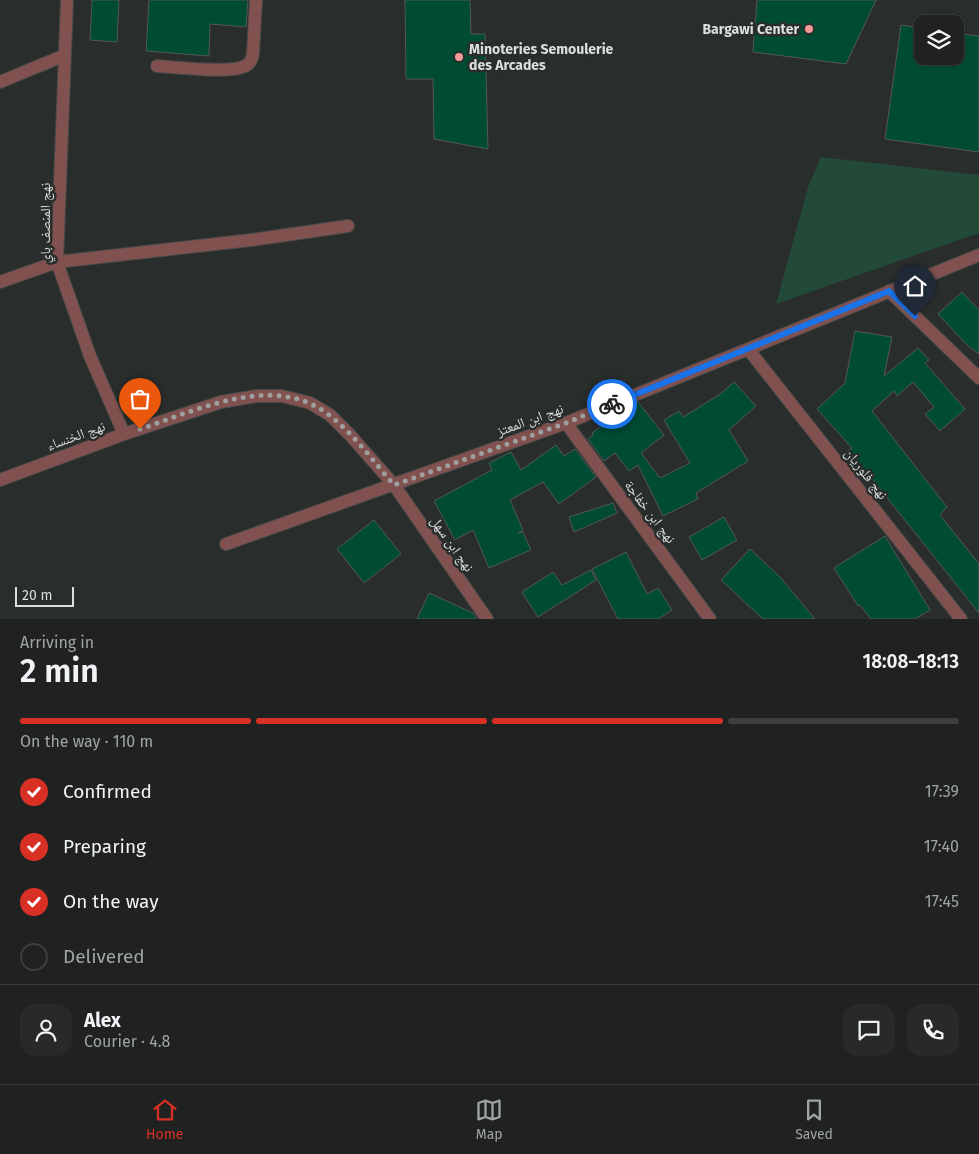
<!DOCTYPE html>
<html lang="en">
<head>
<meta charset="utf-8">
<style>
	body { margin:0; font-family:"Fira Sans","Noto Naskh Arabic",sans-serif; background:#272a29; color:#f1f3f6; height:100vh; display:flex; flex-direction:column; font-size:19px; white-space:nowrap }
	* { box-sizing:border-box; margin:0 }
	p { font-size:16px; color:#a1a4a5 }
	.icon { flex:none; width:28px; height:28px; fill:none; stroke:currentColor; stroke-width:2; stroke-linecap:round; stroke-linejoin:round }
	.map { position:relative; height:619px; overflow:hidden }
	.sheet { display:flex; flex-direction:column; background:#1f2220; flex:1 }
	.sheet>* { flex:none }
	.fabs { position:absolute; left:914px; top:15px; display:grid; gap:10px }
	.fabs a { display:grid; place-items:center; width:50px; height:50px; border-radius:10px; background:#1f2220; box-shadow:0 1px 4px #0004,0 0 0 1px #3c3f3e; font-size:25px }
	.scale { position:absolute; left:15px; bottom:12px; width:59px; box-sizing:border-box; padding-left:5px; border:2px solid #dbdedc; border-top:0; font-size:14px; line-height:18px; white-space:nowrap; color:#dbdedc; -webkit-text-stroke:4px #292d2b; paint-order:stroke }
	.pin { position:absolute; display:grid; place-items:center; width:42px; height:42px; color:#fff; margin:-51px -21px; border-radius:50% 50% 50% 0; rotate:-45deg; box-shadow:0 0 5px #0007 }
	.pin .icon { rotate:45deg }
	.courier { position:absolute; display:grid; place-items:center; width:50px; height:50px; margin:-25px; border:4px solid #1a73e8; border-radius:50%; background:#fff; color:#222; box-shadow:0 1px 6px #0007 }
	.summary em { font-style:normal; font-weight:600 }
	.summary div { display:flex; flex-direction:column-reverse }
	.summary { display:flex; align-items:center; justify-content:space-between; height:85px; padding:0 20px }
	h1 { font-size:32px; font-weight:600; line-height:38px }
	.bar { display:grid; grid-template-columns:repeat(4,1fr); gap:8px 5px; align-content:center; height:60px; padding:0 20px }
	.bar i { height:6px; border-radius:4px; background:#3c3f3e }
	.bar .active { background:#d93025 }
	.bar p { grid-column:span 4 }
	.line { display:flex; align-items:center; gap:12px; padding:0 20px; border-top:1px solid #3c3f3e }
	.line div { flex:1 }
	.round { display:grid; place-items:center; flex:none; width:52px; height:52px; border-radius:15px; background:#272a29 }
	ol { padding:0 20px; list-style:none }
	li { display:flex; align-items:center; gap:15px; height:55px }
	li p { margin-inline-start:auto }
	li .icon { padding:5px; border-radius:50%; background:#d93025; color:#fff; stroke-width:4 }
	li:last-child { color:#a1a4a5 }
	li i { width:28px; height:28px; border:2px solid #3c3f3e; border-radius:50% }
	.tab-bar { display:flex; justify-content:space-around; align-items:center; height:70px; border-top:1px solid #3c3f3e; background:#1f2220; font-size:14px; color:#a1a4a5 }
	.tab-bar a { display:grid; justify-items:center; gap:2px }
	.tab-bar .active { color:#d93025 }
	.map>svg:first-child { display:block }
</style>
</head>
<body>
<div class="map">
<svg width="979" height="619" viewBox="0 0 979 619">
	<rect width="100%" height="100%" fill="#292d2b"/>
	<path fill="#234938" d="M 821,157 L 979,175 L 979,233 L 776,304 L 808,187 Z"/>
	<path fill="#004b33" stroke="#545956" d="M 92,0 L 119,0 L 117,42 L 90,40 Z
		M 149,0 L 248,0 L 246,27 L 210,24 L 209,56 L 146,51 Z
		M 405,0 L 470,0 L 471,34 L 485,34 L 488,149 L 434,139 L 433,79 L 406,79 Z
		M 757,0 L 876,0 L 846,64 L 753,52 Z
		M 901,25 L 922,28 L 922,56 L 955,56 L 955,33 L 979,36 L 979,152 L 885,139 Z
		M 962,292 L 979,310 L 979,354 L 967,345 L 938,314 Z
		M 855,331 L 892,337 L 884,376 L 918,348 L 929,360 L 925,363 L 965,409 L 940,431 L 925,414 L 934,407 L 913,382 L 897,396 L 894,391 L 872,411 L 947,507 L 940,515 L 979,564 L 979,613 L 861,465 L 858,467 L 846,452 L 852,448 L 817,409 L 845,383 Z
		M 734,382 L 756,406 L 729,430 L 748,461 L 696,493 L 698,499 L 663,516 L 638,465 L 629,471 L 615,453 L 604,461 L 588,439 L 593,435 L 592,433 L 625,408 L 638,402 L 664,435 L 641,453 L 660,478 L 690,463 L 664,420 L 679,411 L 683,417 L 719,395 Z
		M 556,445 L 564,456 L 575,449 L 596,477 L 559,504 L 543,482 L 510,500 L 523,530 L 518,533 L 523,532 L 531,550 L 489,568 L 473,530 L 455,540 L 434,501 L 492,470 L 489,463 L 511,452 L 521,470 Z
		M 613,503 L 617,513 L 574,532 L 569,517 Z
		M 724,517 L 737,540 L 702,560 L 689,537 Z
		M 374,520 L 401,554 L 364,583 L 337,549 Z
		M 885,536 L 930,610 L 915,619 L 871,619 L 860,605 L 858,606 L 834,568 Z
		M 750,549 L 780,577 L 815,619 L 763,619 L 721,580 Z
		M 626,552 L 647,594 L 658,588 L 672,610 L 658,619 L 618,619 L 592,569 Z
		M 591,570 L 596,580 L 538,617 L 522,592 L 553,572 L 562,585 Z
		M 429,593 L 473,613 L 477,619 L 417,619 Z"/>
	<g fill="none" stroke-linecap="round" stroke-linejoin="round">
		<defs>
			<path id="minor" d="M 67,0 L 57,262 L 90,356 L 124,434
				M 157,66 C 175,67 231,74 245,66 C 251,64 252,58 253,53 L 256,0
				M 0,82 L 63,56
				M 0,282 L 57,262 L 251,240 L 348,226
				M 889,291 L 979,378
				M 748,349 L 961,619
				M 566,423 L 710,619
				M 0,480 L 124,434 L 221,402 L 257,396 L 282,396 L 310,403 L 330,415 L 350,435 L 394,485 L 487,619
				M 226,544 L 566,423 L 979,255"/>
		</defs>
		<use href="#minor" stroke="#454947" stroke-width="14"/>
		<use href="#minor" stroke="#80514f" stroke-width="12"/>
	</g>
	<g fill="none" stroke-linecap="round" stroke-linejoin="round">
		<path stroke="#9da09e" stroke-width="5" stroke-dasharray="0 9" d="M 140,429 C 198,410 274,372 329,415 C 354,434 374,462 394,485 L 566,423 L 612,404"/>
		<path stroke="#1a73e8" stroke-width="6" d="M 612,404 L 889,291 L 915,316"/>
	</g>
	<g fill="#f59b97" stroke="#292d2b" stroke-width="2">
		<circle cx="809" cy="29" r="5"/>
		<circle cx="459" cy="57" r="5"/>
	</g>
	<g text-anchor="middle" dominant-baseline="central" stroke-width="5" stroke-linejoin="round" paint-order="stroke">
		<g font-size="14" font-weight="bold" fill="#dbdedc" stroke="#292d2b" text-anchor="end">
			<text x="799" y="29">Bargawi Center</text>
			<text x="469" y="49" text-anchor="start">Minoteries Semoulerie<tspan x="469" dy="16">des Arcades</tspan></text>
		</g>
		<g font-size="14" fill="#dbdedc" stroke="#292d2b">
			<text transform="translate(45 223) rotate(-90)">نهج المنصف باي</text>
			<text transform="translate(530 420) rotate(-20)">نهج ابن المعتز</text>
			<text transform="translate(76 436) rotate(-20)">نهج الخنساء</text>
			<text transform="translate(866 474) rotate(52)">نهج فلوريان</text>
			<text transform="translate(650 512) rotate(53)">نهج ابن خفاجة</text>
			<text transform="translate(452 544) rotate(55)">نهج ابن سهل</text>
		</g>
	</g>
</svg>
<div class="fabs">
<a><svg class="icon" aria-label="layers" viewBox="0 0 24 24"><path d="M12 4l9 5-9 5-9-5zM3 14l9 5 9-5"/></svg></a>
</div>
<div class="scale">20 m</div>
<div class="pin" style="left:140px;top:429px;background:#ea580c"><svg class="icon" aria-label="bag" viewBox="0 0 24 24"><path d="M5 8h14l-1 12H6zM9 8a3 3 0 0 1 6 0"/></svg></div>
<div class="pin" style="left:915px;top:316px;background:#1f2937"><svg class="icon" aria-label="home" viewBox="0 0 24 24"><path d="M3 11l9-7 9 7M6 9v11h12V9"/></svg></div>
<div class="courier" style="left:612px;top:404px"><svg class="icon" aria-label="bike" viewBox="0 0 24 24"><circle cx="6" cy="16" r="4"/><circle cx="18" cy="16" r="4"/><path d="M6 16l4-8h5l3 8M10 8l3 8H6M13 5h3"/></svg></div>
</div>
<section class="sheet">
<div class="summary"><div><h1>2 min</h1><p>Arriving in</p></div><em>18:08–18:13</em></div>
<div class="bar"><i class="active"></i><i class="active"></i><i class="active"></i><i></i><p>On the way · 110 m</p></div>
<ol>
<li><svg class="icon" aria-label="check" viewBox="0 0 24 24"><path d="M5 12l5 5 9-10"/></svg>Confirmed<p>17:39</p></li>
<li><svg class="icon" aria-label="check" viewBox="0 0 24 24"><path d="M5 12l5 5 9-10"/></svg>Preparing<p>17:40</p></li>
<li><svg class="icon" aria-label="check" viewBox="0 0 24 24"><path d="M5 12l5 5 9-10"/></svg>On the way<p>17:45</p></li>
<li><i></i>Delivered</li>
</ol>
<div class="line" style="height:90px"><a class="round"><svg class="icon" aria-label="person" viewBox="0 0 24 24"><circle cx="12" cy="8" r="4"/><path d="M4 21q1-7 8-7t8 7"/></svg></a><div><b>Alex</b><p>Courier · 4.8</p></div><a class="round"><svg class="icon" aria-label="chat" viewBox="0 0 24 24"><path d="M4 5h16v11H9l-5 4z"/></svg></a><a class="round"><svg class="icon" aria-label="phone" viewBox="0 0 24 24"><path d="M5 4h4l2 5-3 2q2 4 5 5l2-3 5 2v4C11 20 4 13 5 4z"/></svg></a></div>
</section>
<nav class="tab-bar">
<a class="active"><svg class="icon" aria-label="home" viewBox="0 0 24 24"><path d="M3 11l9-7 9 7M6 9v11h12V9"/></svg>Home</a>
<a><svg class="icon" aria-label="map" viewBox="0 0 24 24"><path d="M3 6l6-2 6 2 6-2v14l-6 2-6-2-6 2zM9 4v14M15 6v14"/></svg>Map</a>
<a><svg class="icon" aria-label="saved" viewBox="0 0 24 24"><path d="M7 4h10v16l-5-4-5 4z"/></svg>Saved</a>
</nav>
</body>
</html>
